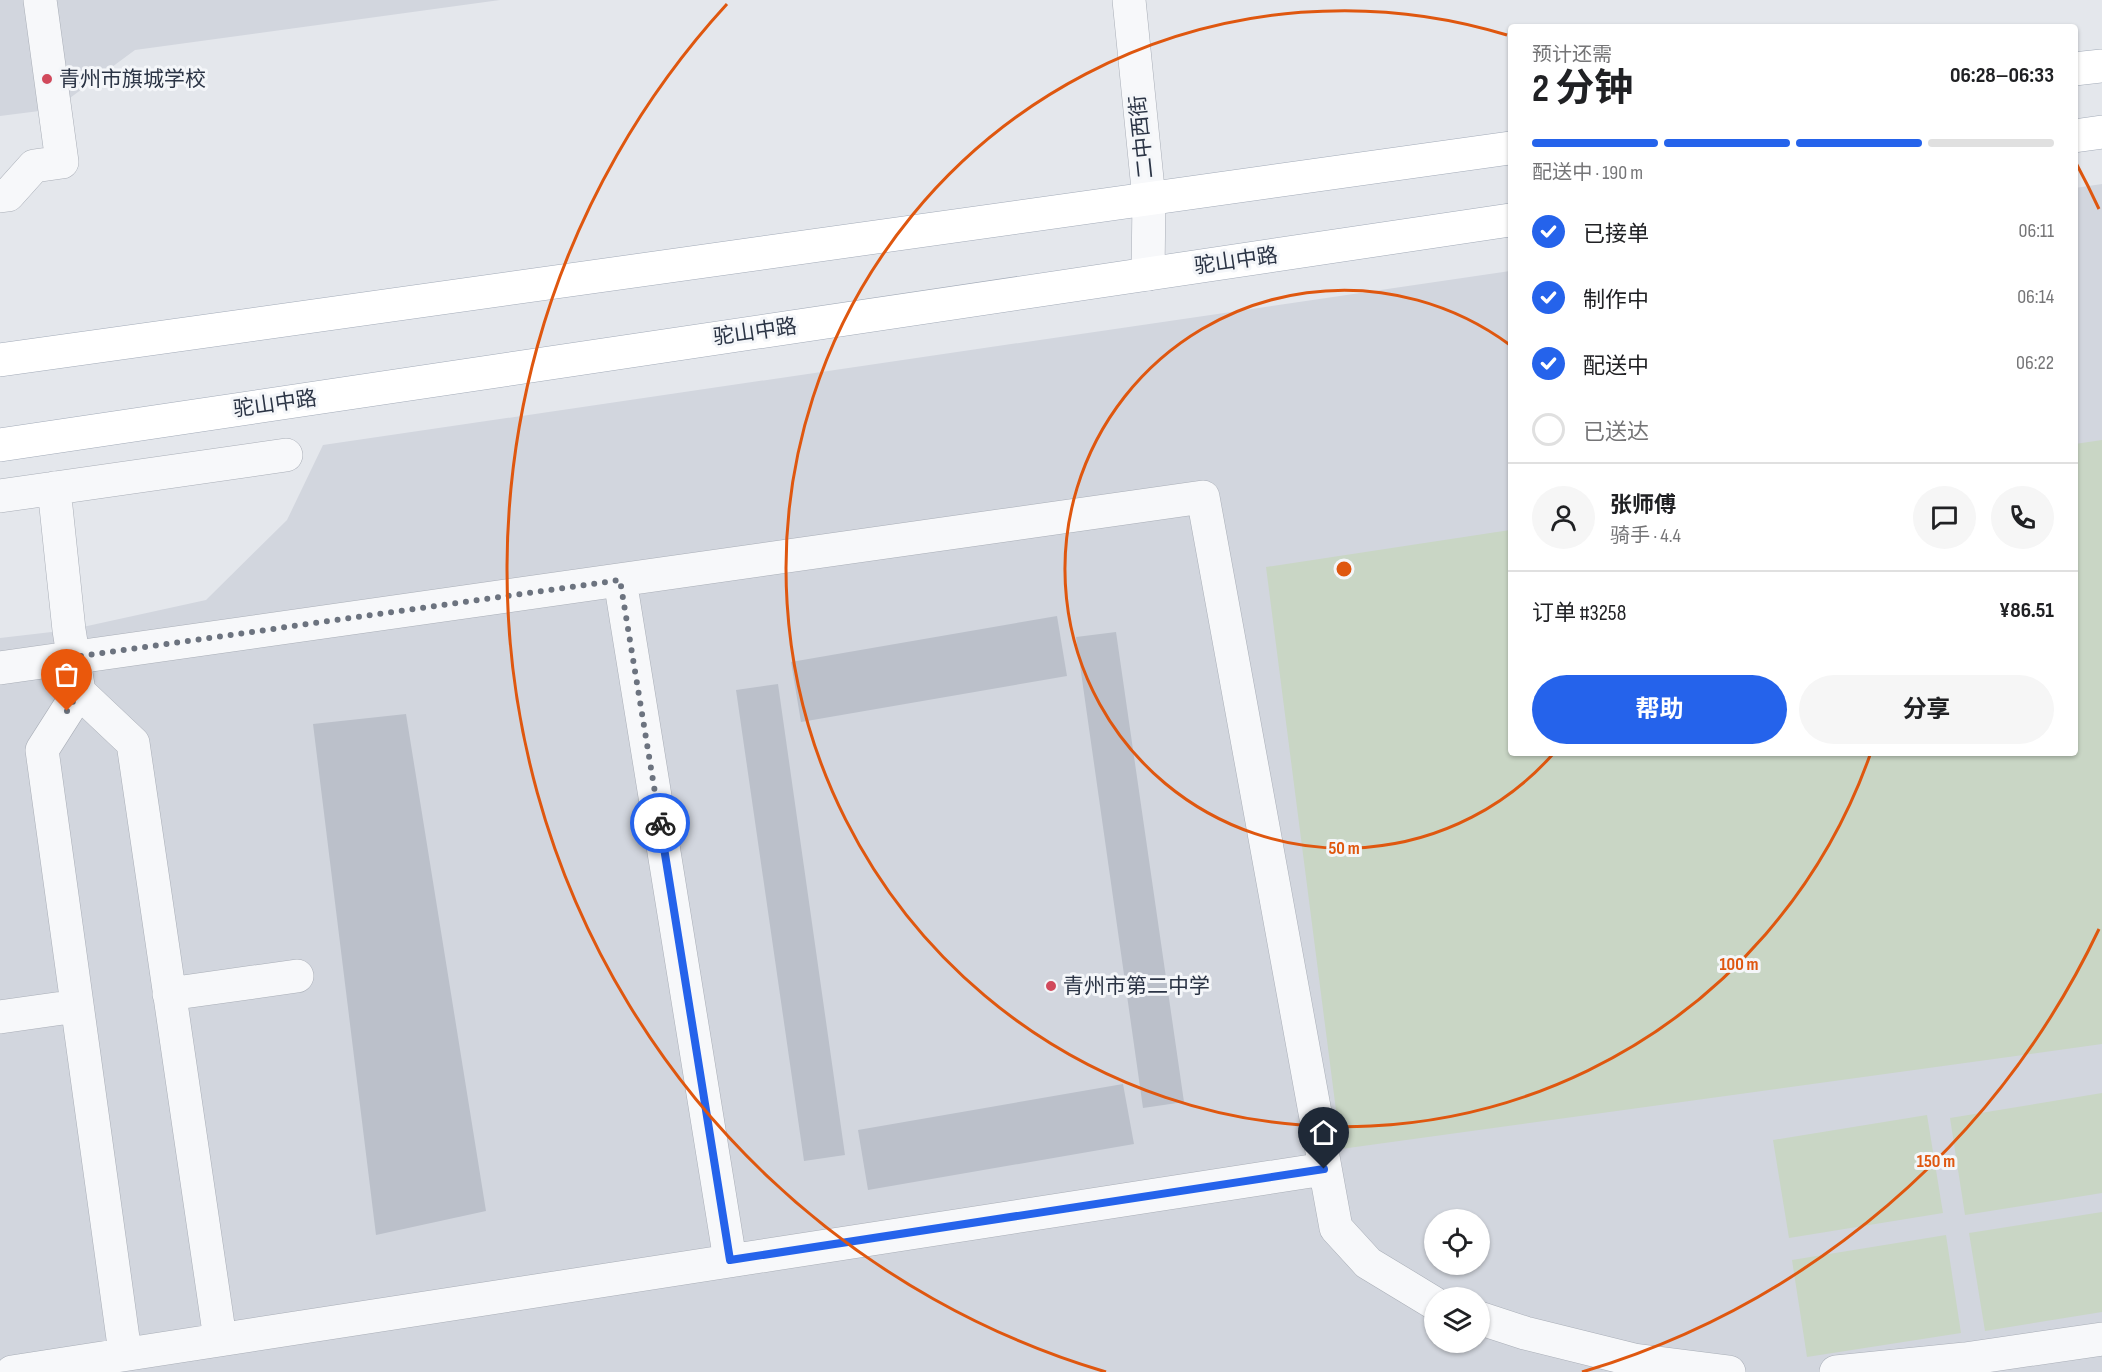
<!DOCTYPE html>
<html lang="zh">
<head>
<meta charset="utf-8">
<style>
	body { margin:0; font-family:"Sofia Sans Condensed","Noto Sans SC",sans-serif; background:#f6f6f6; color:#202124; height:100vh; display:flex; flex-direction:column; font-size:22px; white-space:nowrap }
	* { box-sizing:border-box; margin:0 }
	p { font-size:20px; color:#757577 }
	.icon { flex:none; width:33px; height:33px; fill:none; stroke:currentColor; stroke-width:2; stroke-linecap:round; stroke-linejoin:round }
	.map { position:relative; flex:1; overflow:hidden }
	.details { position:absolute; left:1508px; top:24px; width:570px; height:732px; display:flex; flex-direction:column; background:#fff; border-radius:6px; box-shadow:0 2px 4px #0004 }
	.details>* { flex:none }
	.fabs { position:absolute; left:1424px; top:1209px; display:grid; gap:12px }
	.fabs a { display:grid; place-items:center; width:66px; height:66px; border-radius:50%; background:#fff; box-shadow:0 2px 4px #0004; font-size:30px }
	.pin { position:absolute; display:grid; place-items:center; width:51px; height:51px; color:#fff; margin:-62px -26px; border-radius:50% 50% 50% 0; rotate:-45deg; box-shadow:0 0 6px #0007 }
	.pin .icon { rotate:45deg }
	.courier { position:absolute; display:grid; place-items:center; width:60px; height:60px; margin:-30px; border:4px solid #2563eb; border-radius:50%; background:#fff; color:#222; box-shadow:0 2px 8px #0007 }
	.head em { font-style:normal; font-weight:700 }
	.head div { display:flex; flex-direction:column-reverse }
	.head { display:flex; align-items:center; justify-content:space-between; height:102px; padding:0 24px }
	h1 { font-size:39px; font-weight:700; line-height:45px }
	.bar { display:grid; grid-template-columns:repeat(4,1fr); gap:9px 6px; align-content:center; height:72px; padding:0 24px }
	.bar i { height:8px; border-radius:4px; background:#e0e0e0 }
	.bar .selected { background:#2563eb }
	.bar p { grid-column:span 4 }
	.line { display:flex; align-items:center; gap:15px; padding:0 24px; border-top:2px solid #e0e0e0 }
	.line div { flex:1 }
	.round { display:grid; place-items:center; flex:none; width:63px; height:63px; border-radius:32px; background:#f6f6f6 }
	ol { padding:0 24px; list-style:none }
	li { display:flex; align-items:center; gap:18px; height:66px }
	li p { margin-inline-start:auto }
	li .icon { padding:6px; border-radius:50%; background:#2563eb; color:#fff; stroke-width:4 }
	li:last-child { color:#757577 }
	li i { width:33px; height:33px; border:3px solid #e0e0e0; border-radius:50% }
	.primary-button { display:flex; gap:12px; margin-top:auto; padding:12px 24px }
	.primary-button a { flex:1; height:69px; border-radius:36px; background:#2563eb; color:#fff; font-size:24px; font-weight:700; line-height:69px; text-align:center }
	.primary-button a+a { background:#f6f6f6; color:#202124 }
	.map>svg:first-child { display:block }
</style>
</head>
<body>
<div class="map">
<svg width="2102" height="1372" viewBox="0 0 2102 1372">
	<rect width="100%" height="100%" fill="#e4e7ec"/>
	<path fill="#d2d6de" fill-rule="evenodd" d="M 0,0 L 500,0 L 135,50 L 55,109 L 0,116 Z
		M 2102,184 L 2102,1372 L 0,1372 L 0,638 L 69,630 L 206,600 L 287,520 L 323,445 L 1510,271 L 1510,753 L 2074,753 L 2075,188 ZM 1434,1220 L 1479,1220 L 1479,1264 L 1434,1264 ZM 1434,1298 L 1479,1298 L 1479,1342 L 1434,1342 Z"/>
	<path fill="#c9d6c5" d="M 2102,440 L 2102,1044 L 1341,1149 L 1266,567 L 1510,530 L 1510,753 L 2074,753 L 2075,444 Z
		M 2102,1093 L 2102,1193 L 1965,1215 L 1950,1118 Z
		M 1927,1115 L 1943,1213 L 1789,1238 L 1773,1140 Z
		M 2102,1212 L 2102,1312 L 1985,1331 L 1969,1233 Z
		M 1946,1235 L 1961,1333 L 1807,1357 L 1792,1260 Z"/>
	<path fill="#bbc0ca" d="M 1057,616 L 1067,676 L 801,722 L 791,662 Z
		M 1116,632 L 1184,1102 L 1143,1108 L 1076,637 Z
		M 778,684 L 845,1155 L 804,1161 L 736,690 Z
		M 406,714 L 486,1211 L 376,1235 L 313,724 Z
		M 1123,1084 L 1134,1144 L 868,1190 L 858,1130 Z"/>
	<g fill="none" stroke-linecap="round" stroke-linejoin="round">
		<defs>
			<path id="minor" d="M 1129,0 L 1149,199 L 1148,274
				M 0,196 L 8,195 L 34,166 L 62,162 L 40,0
				M 54,488 L 69,630 L 79,692 L 133,743 L 220,1339
				M 0,496 L 286,455
				M 620,580 L 730,1260
				M 0,668 L 1203,497 L 1336,1228 L 1368,1263 L 1434,1303
				M 79,692 L 42,750 L 125,1353
				M 169,994 L 297,976
				M 0,1017 L 77,1006
				M 1479,1318 L 1525,1333 L 1634,1360 L 1729,1372
				M 12,1372 L 1324,1169
				M 1836,1372 L 1965,1359 L 2102,1339"/>
			<path id="major" d="M 2074,69 L 2102,66
				M 2074,136 L 2102,132
				M 0,360 L 1510,148
				M 0,445 L 1510,220"/>
		</defs>
		<use href="#minor" stroke="#a9aeb7" stroke-width="34"/>
		<use href="#major" stroke="#a3abb8" stroke-width="34"/>
		<use href="#minor" stroke="#f7f8fa" stroke-width="33"/>
		<use href="#major" stroke="#fff" stroke-width="33"/>
	</g>
	<g fill="none" stroke-linecap="round" stroke-linejoin="round">
		<path stroke="#6c737f" stroke-width="6" stroke-dasharray="0 10.8" d="M 67,711 L 79,692 L 74,657 L 620,580 L 660,823"/>
		<path stroke="#2563eb" stroke-width="8" d="M 660,823 L 730,1260 L 1324,1169"/>
	</g>
	<g fill="none" stroke="#df570f" stroke-width="3">
		<path d="M1553 754A279 279 0 1 1 1510 345"/>
		<path d="M1870 755A558 558 0 1 1 1507 35"/>
		<path d="M2099 929A837 837 0 0 1 1582 1372M1106 1372A837 837 0 0 1 727 4M2076 163A837 837 0 0 1 2099 209"/>
	</g>
	<g fill="#d1495b" stroke="#f4f6f9" stroke-width="2">
		<circle cx="47" cy="79" r="6"/>
		<circle cx="1051" cy="986" r="6"/>
	</g>
	<g text-anchor="middle" dominant-baseline="central" stroke-width="6" stroke-linejoin="round" paint-order="stroke">
		<g font-size="21" fill="#2b3445" stroke="#f4f6f9" text-anchor="start">
			<text x="59" y="79">青州市旗城学校</text>
			<text x="1063" y="986">青州市第二中学</text>
		</g>
		<g font-size="21" fill="#2b3445" stroke="#f4f6f9">
			<text transform="translate(1142 137) rotate(-96)">二中西街</text>
			<text transform="translate(1236 261) rotate(-8)">驼山中路</text>
			<text transform="translate(755 332) rotate(-8)">驼山中路</text>
			<text transform="translate(275 404) rotate(-8)">驼山中路</text>
		</g>
	</g>
	<circle cx="1344" cy="569" r="9" fill="#df570f" stroke="#f4f6f9" stroke-width="3"/>
	<g font-size="18" text-anchor="middle" font-weight="bold" fill="#df570f" stroke="#f4f6f9" stroke-width="6" stroke-linejoin="round" paint-order="stroke">
		<text x="1344" y="854">50 m</text>
		<text x="1739" y="970">100 m</text>
		<text x="1936" y="1167">150 m</text>
	</g>
</svg>
<div class="fabs">
<a><svg class="icon" aria-label="locate" viewBox="0 0 24 24"><circle cx="12" cy="12" r="6"/><path d="M12 2v4M12 18v4M2 12h4M18 12h4"/></svg></a>
<a><svg class="icon" aria-label="layers" viewBox="0 0 24 24"><path d="M12 4l9 5-9 5-9-5zM3 14l9 5 9-5"/></svg></a>
</div>
<div class="pin" style="left:67px;top:711px;background:#ea580c"><svg class="icon" aria-label="bag" viewBox="0 0 24 24"><path d="M5 8h14l-1 12H6zM9 8a3 3 0 0 1 6 0"/></svg></div>
<div class="pin" style="left:1324px;top:1169px;background:#1f2937"><svg class="icon" aria-label="home" viewBox="0 0 24 24"><path d="M3 11l9-7 9 7M6 9v11h12V9"/></svg></div>
<div class="courier" style="left:660px;top:823px"><svg class="icon" aria-label="bike" viewBox="0 0 24 24"><circle cx="6" cy="16" r="4"/><circle cx="18" cy="16" r="4"/><path d="M6 16l4-8h5l3 8M10 8l3 8H6M13 5h3"/></svg></div>
<section class="details">
<div class="head"><div><h1>2 分钟</h1><p>预计还需</p></div><em>06:28–06:33</em></div>
<div class="bar"><i class="selected"></i><i class="selected"></i><i class="selected"></i><i></i><p>配送中 · 190 m</p></div>
<ol>
<li><svg class="icon" aria-label="check" viewBox="0 0 24 24"><path d="M5 12l5 5 9-10"/></svg>已接单<p>06:11</p></li>
<li><svg class="icon" aria-label="check" viewBox="0 0 24 24"><path d="M5 12l5 5 9-10"/></svg>制作中<p>06:14</p></li>
<li><svg class="icon" aria-label="check" viewBox="0 0 24 24"><path d="M5 12l5 5 9-10"/></svg>配送中<p>06:22</p></li>
<li><i></i>已送达</li>
</ol>
<div class="line" style="height:108px"><a class="round"><svg class="icon" aria-label="person" viewBox="0 0 24 24"><circle cx="12" cy="8" r="4"/><path d="M4 21q1-7 8-7t8 7"/></svg></a><div><b>张师傅</b><p>骑手 · 4.4</p></div><a class="round"><svg class="icon" aria-label="chat" viewBox="0 0 24 24"><path d="M4 5h16v11H9l-5 4z"/></svg></a><a class="round"><svg class="icon" aria-label="phone" viewBox="0 0 24 24"><path d="M5 4h4l2 5-3 2q2 4 5 5l2-3 5 2v4C11 20 4 13 5 4z"/></svg></a></div>
<div class="line" style="height:78px"><div>订单 #3258</div><b>¥86.51</b></div>
<div class="primary-button"><a>帮助</a><a>分享</a></div>
</section>
</div>
</body>
</html>
